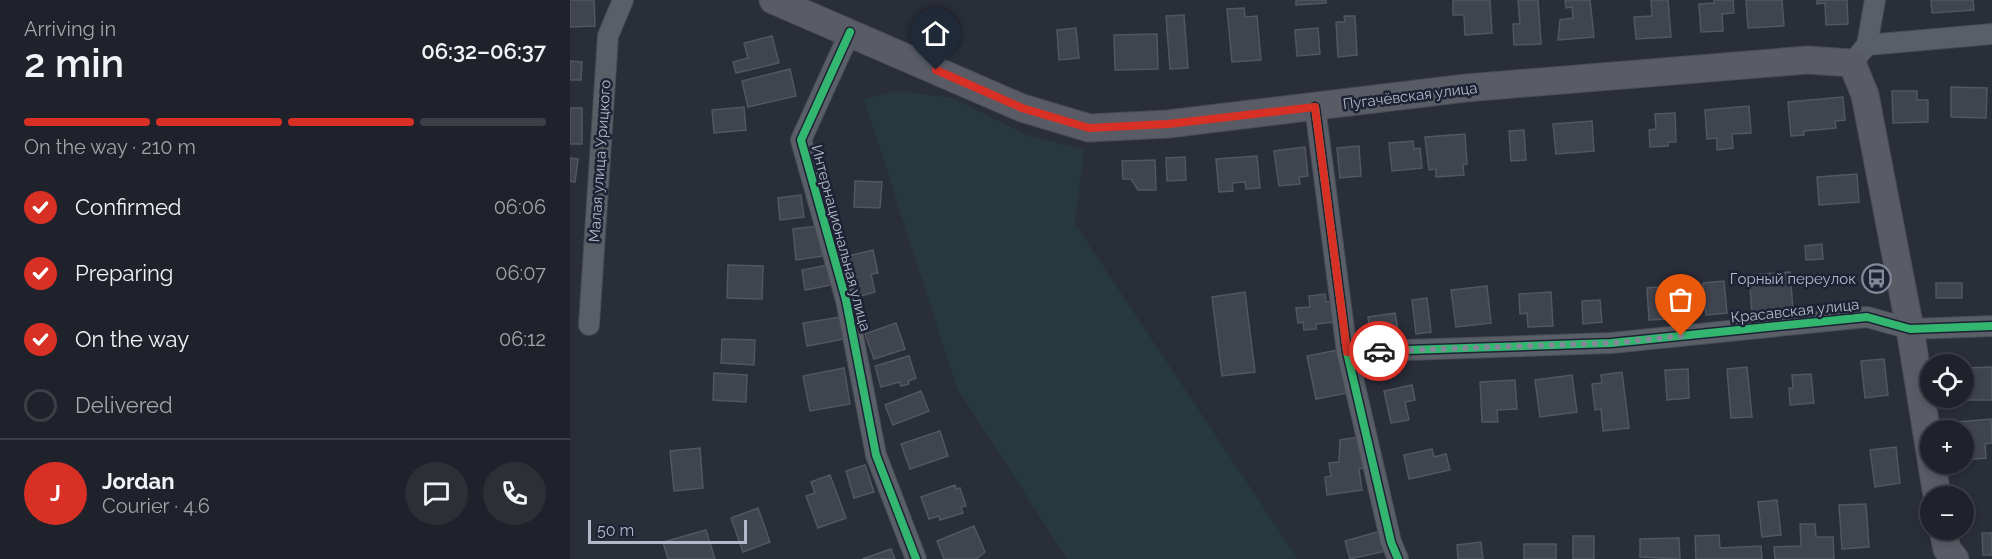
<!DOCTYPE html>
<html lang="en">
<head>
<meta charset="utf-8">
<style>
	body { margin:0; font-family:Raleway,sans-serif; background:#2d2f37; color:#f1f3f6; height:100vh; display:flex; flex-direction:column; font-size:22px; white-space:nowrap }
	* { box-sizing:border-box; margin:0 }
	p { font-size:20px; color:#a2a4a9 }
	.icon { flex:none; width:33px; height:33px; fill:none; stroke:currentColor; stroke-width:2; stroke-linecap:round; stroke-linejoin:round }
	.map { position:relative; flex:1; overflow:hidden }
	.side { display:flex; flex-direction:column; background:#20222b; width:570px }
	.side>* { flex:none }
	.buttons { position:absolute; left:1350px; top:354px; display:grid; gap:12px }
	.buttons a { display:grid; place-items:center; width:54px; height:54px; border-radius:50%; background:#20222b; box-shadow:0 3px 9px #0003,0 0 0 2px #3d3f47; font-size:30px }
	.scale { position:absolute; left:18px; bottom:15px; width:159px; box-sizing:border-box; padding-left:6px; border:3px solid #b4b9ca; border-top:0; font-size:16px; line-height:21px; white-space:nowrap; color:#b4b9ca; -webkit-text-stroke:4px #1d2334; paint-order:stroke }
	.pin { position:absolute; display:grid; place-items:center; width:51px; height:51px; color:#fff; margin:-62px -26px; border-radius:50% 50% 50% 0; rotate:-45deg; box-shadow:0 0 6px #0007 }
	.pin .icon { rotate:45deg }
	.courier { position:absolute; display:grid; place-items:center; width:60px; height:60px; margin:-30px; border:4px solid #d93025; border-radius:50%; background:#fff; color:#222; box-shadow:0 2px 8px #0007 }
	.headline em { font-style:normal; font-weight:600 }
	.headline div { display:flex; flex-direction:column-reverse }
	.headline { display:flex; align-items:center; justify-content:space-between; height:102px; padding:0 24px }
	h1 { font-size:39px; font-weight:600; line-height:45px }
	.bar { display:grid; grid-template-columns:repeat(4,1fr); gap:9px 6px; align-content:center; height:72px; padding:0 24px }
	.bar i { height:8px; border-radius:4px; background:#3d3f47 }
	.bar .on { background:#d93025 }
	.bar p { grid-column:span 4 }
	.line { display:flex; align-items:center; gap:15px; padding:0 24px; border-top:2px solid #3d3f47 }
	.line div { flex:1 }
	.round { display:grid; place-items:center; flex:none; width:63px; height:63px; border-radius:32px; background:#2d2f37 }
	ol { padding:0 24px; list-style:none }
	li { display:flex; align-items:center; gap:18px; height:66px }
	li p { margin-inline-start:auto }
	li .icon { padding:6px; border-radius:50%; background:#d93025; color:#fff; stroke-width:4 }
	li:last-child { color:#a2a4a9 }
	li i { width:33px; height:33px; border:3px solid #3d3f47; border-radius:50% }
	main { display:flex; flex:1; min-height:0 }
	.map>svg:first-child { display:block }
</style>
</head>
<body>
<main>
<section class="side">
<div class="headline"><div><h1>2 min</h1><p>Arriving in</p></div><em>06:32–06:37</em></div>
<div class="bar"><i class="on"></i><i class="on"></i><i class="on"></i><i></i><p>On the way · 210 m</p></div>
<ol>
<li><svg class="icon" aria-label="check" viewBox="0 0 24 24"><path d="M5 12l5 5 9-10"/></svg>Confirmed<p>06:06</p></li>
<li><svg class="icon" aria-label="check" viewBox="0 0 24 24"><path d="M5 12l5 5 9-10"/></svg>Preparing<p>06:07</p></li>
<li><svg class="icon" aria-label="check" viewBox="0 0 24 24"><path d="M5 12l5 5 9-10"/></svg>On the way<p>06:12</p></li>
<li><i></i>Delivered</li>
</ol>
<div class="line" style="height:108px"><b class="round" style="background:#d93025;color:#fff">J</b><div><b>Jordan</b><p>Courier · 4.6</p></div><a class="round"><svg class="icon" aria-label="chat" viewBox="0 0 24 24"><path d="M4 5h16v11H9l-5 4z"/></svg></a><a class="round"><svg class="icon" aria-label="phone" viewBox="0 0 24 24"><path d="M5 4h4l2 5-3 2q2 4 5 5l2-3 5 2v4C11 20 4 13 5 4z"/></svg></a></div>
</section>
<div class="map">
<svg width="1422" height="559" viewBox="0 0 1422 559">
	<rect width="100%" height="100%" fill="#2a2e39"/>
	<path fill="#27383f" d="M 327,91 L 382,98 L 454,134 L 514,150 L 505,224 L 728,559 L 497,559 L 387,388 L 294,99 Z"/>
	<path fill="#40444e" stroke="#525661" stroke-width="1.5" d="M 0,0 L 24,0 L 25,26 L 0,27 Z
		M 726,0 L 756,0 L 756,3 L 726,5 Z
		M 883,0 L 920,0 L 922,33 L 895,35 L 894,15 L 883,15 Z
		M 948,0 L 968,0 L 971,44 L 944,45 L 943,24 L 950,24 Z
		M 995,0 L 1020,0 L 1024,37 L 988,40 L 990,20 L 1003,18 L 1002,7 L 996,8 Z
		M 1081,0 L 1098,0 L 1101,37 L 1066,39 L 1064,17 L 1082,16 Z
		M 1144,0 L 1163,0 L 1164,13 L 1152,14 L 1153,31 L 1131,32 L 1129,4 L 1144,3 Z
		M 1176,0 L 1212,0 L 1214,26 L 1178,28 Z
		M 1247,0 L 1277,0 L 1278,24 L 1256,25 L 1255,3 L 1247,4 Z
		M 1361,0 L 1403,0 L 1404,10 L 1362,13 Z
		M 674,8 L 675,17 L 687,16 L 691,60 L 662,62 L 657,9 Z
		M 614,15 L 618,68 L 600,69 L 596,16 Z
		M 774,16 L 785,16 L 787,55 L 768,57 L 766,22 L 775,22 Z
		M 506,28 L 509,58 L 489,60 L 487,30 Z
		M 748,28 L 750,54 L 727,56 L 725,30 Z
		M 587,34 L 588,69 L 545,70 L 544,35 Z
		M 202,36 L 209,63 L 166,73 L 163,62 L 178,58 L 174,43 Z
		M 0,61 L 12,62 L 11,80 L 0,80 Z
		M 220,69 L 226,96 L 178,107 L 172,81 Z
		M 1381,87 L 1417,88 L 1416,118 L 1381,117 Z
		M 1322,91 L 1347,91 L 1347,100 L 1358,100 L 1358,122 L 1323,123 Z
		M 1273,97 L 1275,120 L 1265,121 L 1266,128 L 1234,131 L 1234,135 L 1221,136 L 1218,102 Z
		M 1179,106 L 1181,133 L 1162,134 L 1163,148 L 1147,150 L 1147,138 L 1137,139 L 1135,110 Z
		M 174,107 L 176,130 L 144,133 L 142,110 Z
		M 0,108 L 12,108 L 12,144 L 0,144 Z
		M 1105,113 L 1106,142 L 1098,142 L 1098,146 L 1080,147 L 1079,130 L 1086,129 L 1085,114 Z
		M 1022,121 L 1024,151 L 986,154 L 983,124 Z
		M 954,130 L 956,160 L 941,161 L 939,131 Z
		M 895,134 L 897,164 L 893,165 L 894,175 L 866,177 L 866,169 L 859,170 L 855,137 Z
		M 843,141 L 844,149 L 850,148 L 852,168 L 822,171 L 819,143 Z
		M 789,146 L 791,176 L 770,178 L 767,148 Z
		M 735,147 L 738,176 L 729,177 L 730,184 L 709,186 L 704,151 Z
		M 687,156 L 690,188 L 676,189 L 675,182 L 662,183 L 663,191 L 649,192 L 646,159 Z
		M 615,157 L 616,180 L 597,181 L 596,158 Z
		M 0,158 L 8,159 L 5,182 L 0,181 Z
		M 585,160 L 586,190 L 568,190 L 561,179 L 553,179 L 552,161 Z
		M 1287,174 L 1289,202 L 1249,205 L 1247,177 Z
		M 285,181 L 312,182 L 310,208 L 284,207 Z
		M 231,195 L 234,217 L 210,220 L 208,198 Z
		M 248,226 L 252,256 L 226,260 L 223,229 Z
		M 1252,244 L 1253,259 L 1236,260 L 1235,246 Z
		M 303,250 L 308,273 L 301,274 L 305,292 L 287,297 L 278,256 Z
		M 158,265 L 193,266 L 192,299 L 157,298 Z
		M 258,265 L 261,285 L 235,290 L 232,270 Z
		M 1220,272 L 1223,309 L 1182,313 L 1179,275 Z
		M 1154,281 L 1157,313 L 1136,315 L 1133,283 Z
		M 1366,283 L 1392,283 L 1392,298 L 1366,298 Z
		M 917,286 L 921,323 L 886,327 L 881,290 Z
		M 1097,286 L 1099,319 L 1079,320 L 1077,288 Z
		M 675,292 L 685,372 L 652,376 L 642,297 Z
		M 981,292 L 983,326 L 958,327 L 957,313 L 950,314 L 949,294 Z
		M 755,294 L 756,302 L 763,302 L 765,322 L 746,324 L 746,329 L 734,330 L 733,322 L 728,323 L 726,308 L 740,307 L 739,296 Z
		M 857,298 L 861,332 L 846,334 L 842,300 Z
		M 1030,300 L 1032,322 L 1013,324 L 1012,301 Z
		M 825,313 L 829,336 L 801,340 L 798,317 Z
		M 270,317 L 274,339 L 237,346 L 233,323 Z
		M 326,323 L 335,349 L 304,359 L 295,334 Z
		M 152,339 L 185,340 L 184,365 L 151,363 Z
		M 768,350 L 777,393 L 746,399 L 737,356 Z
		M 339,356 L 346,378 L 338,381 L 339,384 L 331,386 L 330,382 L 311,387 L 305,366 Z
		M 1314,359 L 1318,395 L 1295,398 L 1291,361 Z
		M 1177,367 L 1182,417 L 1161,418 L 1157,369 Z
		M 1422,367 L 1422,400 L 1384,400 L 1384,398 L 1394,398 L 1394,368 Z
		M 274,368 L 280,404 L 240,411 L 233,376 Z
		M 1118,369 L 1119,398 L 1097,400 L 1095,370 Z
		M 1052,372 L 1059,428 L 1033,431 L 1031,409 L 1025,410 L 1022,384 L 1032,383 L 1031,375 Z
		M 144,373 L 177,375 L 176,402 L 143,400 Z
		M 1241,374 L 1244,403 L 1220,405 L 1219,388 L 1223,388 L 1222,375 Z
		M 1002,375 L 1007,412 L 970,417 L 965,380 Z
		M 945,380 L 947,409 L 927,410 L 928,422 L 912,422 L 910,382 Z
		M 842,385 L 845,400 L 835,402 L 839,420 L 821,423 L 814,391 Z
		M 351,391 L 359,411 L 323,425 L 315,405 Z
		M 1421,419 L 1422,443 L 1415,444 L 1416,458 L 1394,460 L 1394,430 L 1387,430 L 1387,422 Z
		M 370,431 L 378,456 L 340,469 L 331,444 Z
		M 789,437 L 793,468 L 789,469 L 792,490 L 757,495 L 755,477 L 761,476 L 759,463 L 769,462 L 770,440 Z
		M 1326,447 L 1330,483 L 1305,487 L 1300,450 Z
		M 130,448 L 133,488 L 104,491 L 100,451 Z
		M 862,449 L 864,457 L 876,454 L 880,470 L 839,479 L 834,455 Z
		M 295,465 L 304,492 L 284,498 L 276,471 Z
		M 260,475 L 276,518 L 248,528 L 236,496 L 245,493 L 241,482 Z
		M 385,485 L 386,489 L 390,488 L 396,506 L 391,507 L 393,513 L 370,520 L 369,516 L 359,519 L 351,497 Z
		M 1207,500 L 1211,535 L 1192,537 L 1188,502 Z
		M 1296,504 L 1299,547 L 1272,549 L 1269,505 Z
		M 188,508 L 200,542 L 173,552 L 161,518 Z
		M 1230,524 L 1245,524 L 1246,537 L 1263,537 L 1264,559 L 1205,559 L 1204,547 L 1231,546 Z
		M 404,526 L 415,552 L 406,559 L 374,559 L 367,541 Z
		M 136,530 L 145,559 L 98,559 L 93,542 Z
		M 811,531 L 816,551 L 780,559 L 775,541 Z
		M 1412,533 L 1422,533 L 1422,555 L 1413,555 Z
		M 1149,535 L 1150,548 L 1191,546 L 1192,559 L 1126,559 L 1125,536 Z
		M 1003,536 L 1024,536 L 1024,559 L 1003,559 Z
		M 1109,538 L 1110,559 L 1070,557 L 1070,539 Z
		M 911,542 L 913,559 L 888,559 L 887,545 Z
		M 954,544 L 986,544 L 986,559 L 954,559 Z
		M 321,549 L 325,559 L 292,559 Z"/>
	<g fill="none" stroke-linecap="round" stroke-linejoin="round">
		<defs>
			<path id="minor" d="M 280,32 L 231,140 L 276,300 L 306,455 L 346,559
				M 1297,45 L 1305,0
				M 1282,63 L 1297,45 L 1422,34
				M 745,107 L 777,352 L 821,542 L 828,559
				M 19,325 L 38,36 L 53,0
				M 777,352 L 1041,343 L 1297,317 L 1340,329 L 1422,326"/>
			<path id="secondary" d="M 203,0 L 452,108 L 519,128 L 598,124 L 896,88 L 1237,60 L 1282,63 L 1295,95 L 1340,329 L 1367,496
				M 1373,530 L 1377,549 L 1385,559"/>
		</defs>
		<use href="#minor" stroke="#484b53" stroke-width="22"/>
		<use href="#secondary" stroke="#484b53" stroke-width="29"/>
		<use href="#minor" stroke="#5a5e67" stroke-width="20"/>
		<use href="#secondary" stroke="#595b65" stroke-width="27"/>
		<defs>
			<path id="cycleway" d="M 280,32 L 231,140 L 276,300 L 306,455 L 346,559
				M 745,107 L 777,352 L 821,542 L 828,559
				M 777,352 L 1041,343 L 1297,317 L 1340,329 L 1422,326"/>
		</defs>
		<use href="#cycleway" stroke="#1d2334" stroke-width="11"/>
		<use href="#cycleway" stroke="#33b770" stroke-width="8"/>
	</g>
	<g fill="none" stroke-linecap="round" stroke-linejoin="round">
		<path stroke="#848897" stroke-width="6" stroke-dasharray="0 10.8" d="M 809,351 L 1041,343 L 1111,336"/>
		<path stroke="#d93025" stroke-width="8" d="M 366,70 L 452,108 L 519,128 L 598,124 L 745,107 L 777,352 L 809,351"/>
	</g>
	<defs>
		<symbol id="bus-ring" viewBox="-11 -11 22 22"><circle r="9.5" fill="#1d2334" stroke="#848897" stroke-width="1.5"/><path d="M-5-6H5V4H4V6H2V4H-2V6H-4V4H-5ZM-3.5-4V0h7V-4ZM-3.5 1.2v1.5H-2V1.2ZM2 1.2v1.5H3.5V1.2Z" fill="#848897"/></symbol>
	</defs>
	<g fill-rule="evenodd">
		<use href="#bus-ring" x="1290" y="262" width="33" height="33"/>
	</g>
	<g text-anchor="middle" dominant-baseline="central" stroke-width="5" stroke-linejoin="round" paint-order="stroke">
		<g font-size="15" fill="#b4b9ca" stroke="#1d2334">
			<text transform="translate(840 96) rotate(-7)">Пугачёвская улица</text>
			<text transform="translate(30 161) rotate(-86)">Малая улица Урицкого</text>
			<text transform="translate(271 238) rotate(75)">Интернациональная улица</text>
			<text transform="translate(1225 311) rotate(-6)">Красавская улица</text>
		</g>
		<g font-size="15" fill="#b4b9ca" stroke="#1d2334" text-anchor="end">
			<text x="1286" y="279">Горный переулок</text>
		</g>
	</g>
</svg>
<div class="buttons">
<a><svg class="icon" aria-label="locate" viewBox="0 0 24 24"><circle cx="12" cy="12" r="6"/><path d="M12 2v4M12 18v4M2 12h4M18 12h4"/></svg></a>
<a>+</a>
<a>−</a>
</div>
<div class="scale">50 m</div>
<div class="pin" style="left:1111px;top:336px;background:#ea580c"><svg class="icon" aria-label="bag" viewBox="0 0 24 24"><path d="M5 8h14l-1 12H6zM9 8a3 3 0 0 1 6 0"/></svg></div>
<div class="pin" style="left:366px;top:70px;background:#1f2937"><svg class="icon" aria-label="home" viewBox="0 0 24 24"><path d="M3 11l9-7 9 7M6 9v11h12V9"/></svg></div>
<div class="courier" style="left:809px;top:351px"><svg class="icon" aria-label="car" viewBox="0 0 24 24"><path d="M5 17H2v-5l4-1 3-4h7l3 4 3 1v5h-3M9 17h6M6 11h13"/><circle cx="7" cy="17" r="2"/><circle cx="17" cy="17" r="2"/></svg></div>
</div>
</main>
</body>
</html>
